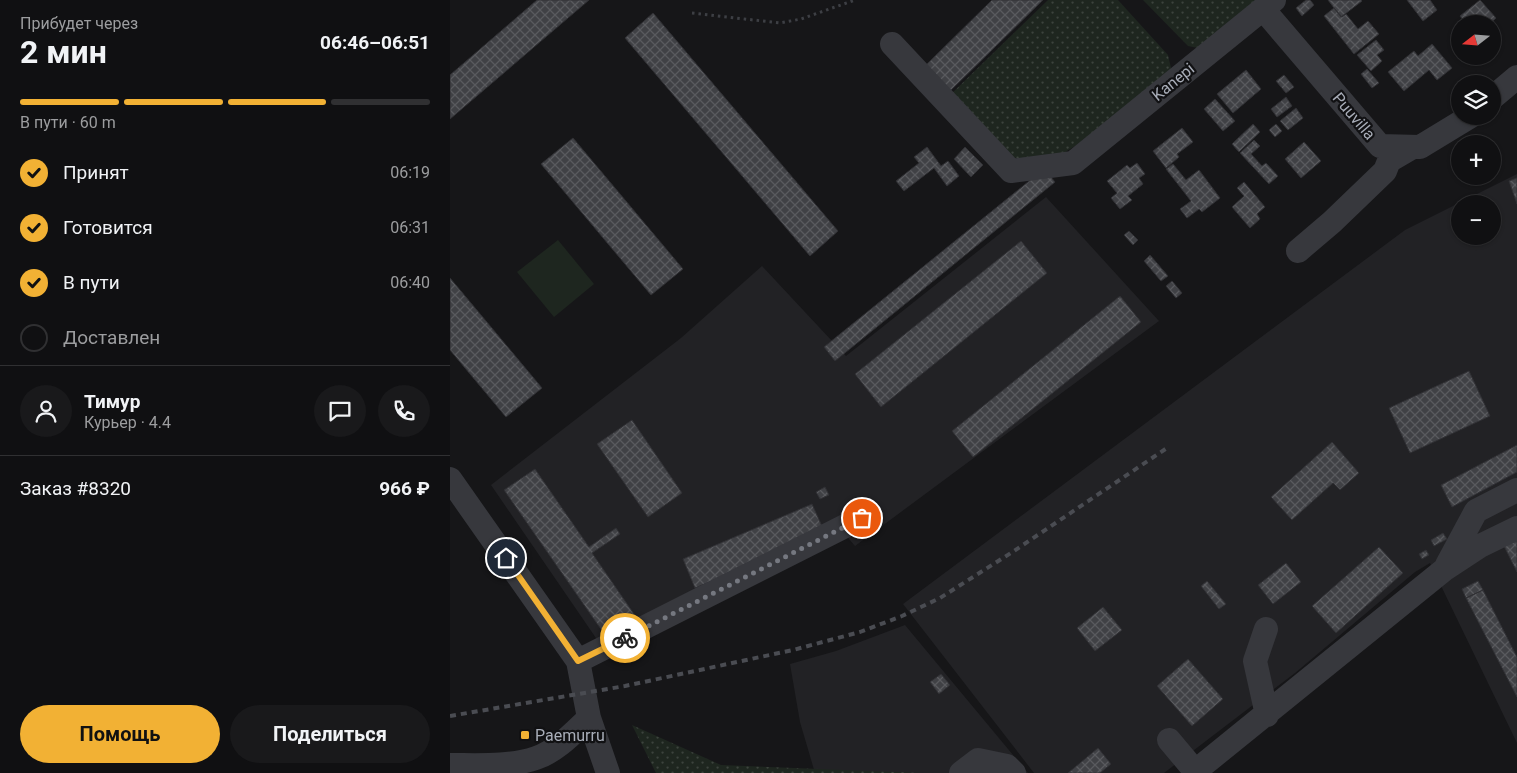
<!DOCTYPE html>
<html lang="ru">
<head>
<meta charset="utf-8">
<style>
	body { margin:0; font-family:Roboto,sans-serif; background:#19191b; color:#f1f3f6; height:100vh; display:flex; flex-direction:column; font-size:19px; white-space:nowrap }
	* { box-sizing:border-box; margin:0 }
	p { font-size:16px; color:#9c9d9f }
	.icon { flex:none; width:28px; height:28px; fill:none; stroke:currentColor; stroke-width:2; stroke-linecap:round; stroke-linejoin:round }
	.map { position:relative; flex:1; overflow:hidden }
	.details { display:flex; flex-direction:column; background:#101012; width:450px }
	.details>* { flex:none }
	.needle { width:32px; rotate:253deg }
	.fabs { position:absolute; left:1001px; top:15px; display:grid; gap:10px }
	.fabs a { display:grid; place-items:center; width:50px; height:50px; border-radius:50%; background:#101012; box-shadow:0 1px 4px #0004,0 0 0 1px #303032; font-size:25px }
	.pin { position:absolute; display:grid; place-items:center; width:42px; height:42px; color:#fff; margin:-21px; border:2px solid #fff; border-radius:50%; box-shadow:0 1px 5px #0007 }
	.courier { position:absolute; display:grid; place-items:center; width:50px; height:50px; margin:-25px; border:4px solid #f2b134; border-radius:50%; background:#fff; color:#222; box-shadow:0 1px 6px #0007 }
	.head em { font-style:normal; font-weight:700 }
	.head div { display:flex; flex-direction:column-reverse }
	.head { display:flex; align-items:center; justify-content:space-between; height:85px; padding:0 20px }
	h1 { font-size:32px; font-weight:700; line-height:38px }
	.bar { display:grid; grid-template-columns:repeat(4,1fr); gap:8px 5px; align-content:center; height:60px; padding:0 20px }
	.bar i { height:6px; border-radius:4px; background:#303032 }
	.bar .current { background:#f2b134 }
	.bar p { grid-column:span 4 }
	.line { display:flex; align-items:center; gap:12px; padding:0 20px; border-top:1px solid #303032 }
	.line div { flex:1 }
	.round { display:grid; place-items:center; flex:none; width:52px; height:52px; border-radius:26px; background:#19191b }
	ol { padding:0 20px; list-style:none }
	li { display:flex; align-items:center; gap:15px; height:55px }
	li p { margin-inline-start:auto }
	li .icon { padding:5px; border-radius:50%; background:#f2b134; color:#111; stroke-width:4 }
	li:last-child { color:#9c9d9f }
	li i { width:28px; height:28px; border:2px solid #303032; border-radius:50% }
	.primary-button { display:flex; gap:10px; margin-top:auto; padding:10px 20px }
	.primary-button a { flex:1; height:58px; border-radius:30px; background:#f2b134; color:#111; font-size:20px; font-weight:700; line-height:58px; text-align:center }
	.primary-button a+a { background:#19191b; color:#f1f3f6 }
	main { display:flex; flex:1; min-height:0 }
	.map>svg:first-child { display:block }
</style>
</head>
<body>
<main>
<section class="details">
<div class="head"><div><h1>2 мин</h1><p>Прибудет через</p></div><em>06:46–06:51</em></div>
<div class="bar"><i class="current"></i><i class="current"></i><i class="current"></i><i></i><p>В пути · 60 m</p></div>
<ol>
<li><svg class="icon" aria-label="check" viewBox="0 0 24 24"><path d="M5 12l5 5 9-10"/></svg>Принят<p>06:19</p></li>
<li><svg class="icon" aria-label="check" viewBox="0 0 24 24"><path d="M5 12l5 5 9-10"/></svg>Готовится<p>06:31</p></li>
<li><svg class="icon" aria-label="check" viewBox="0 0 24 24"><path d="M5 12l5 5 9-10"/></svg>В пути<p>06:40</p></li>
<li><i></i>Доставлен</li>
</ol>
<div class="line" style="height:90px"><a class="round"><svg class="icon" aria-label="person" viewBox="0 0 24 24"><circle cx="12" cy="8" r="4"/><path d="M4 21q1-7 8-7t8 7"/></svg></a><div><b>Тимур</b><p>Курьер · 4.4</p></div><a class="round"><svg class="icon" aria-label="chat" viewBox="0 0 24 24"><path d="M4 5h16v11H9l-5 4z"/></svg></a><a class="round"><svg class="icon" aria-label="phone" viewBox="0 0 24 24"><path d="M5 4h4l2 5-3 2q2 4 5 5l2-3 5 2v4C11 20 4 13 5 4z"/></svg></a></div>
<div class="line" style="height:65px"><div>Заказ #8320</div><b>966 ₽</b></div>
<div class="primary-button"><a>Помощь</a><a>Поделиться</a></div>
</section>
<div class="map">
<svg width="1067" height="773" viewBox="0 0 1067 773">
	<defs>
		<pattern id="grass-dots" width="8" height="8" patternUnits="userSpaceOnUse" patternTransform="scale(1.25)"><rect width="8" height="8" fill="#1e261f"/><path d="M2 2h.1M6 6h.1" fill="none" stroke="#3c433d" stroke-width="1.8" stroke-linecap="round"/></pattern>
		<pattern id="building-cross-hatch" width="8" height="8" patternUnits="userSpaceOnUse" patternTransform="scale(1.25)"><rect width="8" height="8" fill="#404145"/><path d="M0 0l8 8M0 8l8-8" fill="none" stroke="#595a5e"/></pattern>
	</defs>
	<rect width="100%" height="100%" fill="#161618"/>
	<path fill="#222225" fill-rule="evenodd" d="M 1067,174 L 1067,516 L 987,559 L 1067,520 L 1067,743 L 980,563 L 965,572 L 845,673 L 714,773 L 584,773 L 453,604 L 955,230 ZM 1010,204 L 1042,204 L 1042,236 L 1010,236 Z
		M 596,197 L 709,321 L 405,546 L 383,520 L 148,641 L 41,485 L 231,338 L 312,266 L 396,356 Z
		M 455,625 L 578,773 L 365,773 L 350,722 L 340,664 L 386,651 Z"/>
	<path fill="url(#grass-dots)" d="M 598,0 L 668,0 L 718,55 L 721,68 L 716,75 L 627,145 L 610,155 L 577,160 L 561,157 L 498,97 Z
		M 693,0 L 810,0 L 748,48 L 738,46 Z
		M 182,725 L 271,765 L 472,773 L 206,773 Z"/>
	<path fill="#1e261f" d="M 108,240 L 144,284 L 104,317 L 67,272 Z"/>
	<path fill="url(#building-cross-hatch)" stroke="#303034" d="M 87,0 L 139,0 L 0,119 L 0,75 Z
		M 542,0 L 593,0 L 497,94 L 472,69 Z
		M 856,0 L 860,0 L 864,5 L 852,16 L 846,8 Z
		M 878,0 L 911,0 L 912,1 L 891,17 Z
		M 957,0 L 980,0 L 987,10 L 973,21 Z
		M 1030,0 L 1046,18 L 1040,24 L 1016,24 L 1010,16 Z
		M 884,8 L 892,17 L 896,14 L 908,29 L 918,21 L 929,34 L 904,54 L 874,16 Z
		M 203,13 L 388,231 L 360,256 L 175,38 Z
		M 926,40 L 934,50 L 927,55 L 932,61 L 921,71 L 907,55 Z
		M 982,44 L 1002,68 L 987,80 L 979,70 L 954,91 L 938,72 L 964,51 L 968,56 Z
		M 917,69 L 929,83 L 922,88 L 911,74 Z
		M 796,70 L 811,89 L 783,113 L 767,94 Z
		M 834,75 L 844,87 L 836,93 L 826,81 Z
		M 836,97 L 842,106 L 827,117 L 821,109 Z
		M 765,99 L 785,121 L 773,131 L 754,109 Z
		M 846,108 L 853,118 L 838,130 L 830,121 Z
		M 803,124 L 810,132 L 789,152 L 782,144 Z
		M 826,124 L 832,131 L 825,137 L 819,130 Z
		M 732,128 L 743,142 L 727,154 L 729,157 L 716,168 L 703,151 Z
		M 123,138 L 233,269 L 201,295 L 91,164 Z
		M 804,140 L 810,146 L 801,154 L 812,166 L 816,163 L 828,176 L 819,184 L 790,153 Z
		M 854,142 L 871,161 L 851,178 L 835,159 Z
		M 477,147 L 491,166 L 498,161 L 509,176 L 497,186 L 484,168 L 454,191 L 446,181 L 469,163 L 464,157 Z
		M 515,147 L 533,165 L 521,177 L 504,159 Z
		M 687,163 L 695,174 L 689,178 L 693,184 L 678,196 L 682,200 L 670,209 L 661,198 L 667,193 L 657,181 L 677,165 L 680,168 Z
		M 723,164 L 736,180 L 749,170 L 770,198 L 752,212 L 749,209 L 737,218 L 730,209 L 741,201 L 716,169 Z
		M 594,169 L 605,182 L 385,361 L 374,347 Z
		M 1067,178 L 1067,204 L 1059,181 Z
		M 794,182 L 815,207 L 807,214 L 810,219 L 800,228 L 782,207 L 794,196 L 787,188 Z
		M 679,231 L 688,240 L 683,245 L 674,235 Z
		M 571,241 L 597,273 L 431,407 L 405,374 Z
		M 700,255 L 718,276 L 711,281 L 694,261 Z
		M 0,278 L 92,388 L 56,417 L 0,350 Z
		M 722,281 L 732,293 L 726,298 L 716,286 Z
		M 670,296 L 691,322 L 523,457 L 502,431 Z
		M 1019,371 L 1040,416 L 960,453 L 939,408 Z
		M 182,420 L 232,493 L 198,517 L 147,444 Z
		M 882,442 L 909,473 L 890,490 L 883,483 L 842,520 L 821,497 Z
		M 1067,445 L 1067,472 L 1002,507 L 991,485 Z
		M 85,469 L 139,547 L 166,528 L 170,534 L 142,553 L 184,614 L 155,635 L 54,490 Z
		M 375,487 L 379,495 L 370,499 L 366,492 Z
		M 362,504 L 375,533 L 245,588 L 233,559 Z
		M 993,533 L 997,539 L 984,546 L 981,540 Z
		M 1067,535 L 1067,572 L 1052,542 Z
		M 929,547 L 953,573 L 886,633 L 862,606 Z
		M 976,550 L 979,555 L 972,559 L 969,554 Z
		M 836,563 L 851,582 L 823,604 L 808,585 Z
		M 757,581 L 776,604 L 769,609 L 751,586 Z
		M 1028,581 L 1033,590 L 1016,598 L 1012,589 Z
		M 1033,590 L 1067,657 L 1067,697 L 1016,598 Z
		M 653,607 L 672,630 L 645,651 L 627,628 Z
		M 738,659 L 773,699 L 742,726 L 707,686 Z
		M 491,674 L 500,685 L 489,694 L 480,682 Z
		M 648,748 L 661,764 L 650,773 L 618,773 Z"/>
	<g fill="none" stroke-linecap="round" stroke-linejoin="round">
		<path stroke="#3d3f44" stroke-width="3" stroke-dasharray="2.5 4" stroke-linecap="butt" d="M 242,13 L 330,23 L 351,19 L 405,0"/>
		<path stroke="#37383d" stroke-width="24" d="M 813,9 L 930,146 L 970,147 L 1021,116
			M 442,44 L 561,171 L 623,163 L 824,0
			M 1042,98 L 1067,77
			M 848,251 L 882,222 L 935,171 L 939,161 L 963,147
			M 0,479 L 128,661 L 139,718 L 158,773
			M 997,565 L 1026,511 L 1067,490
			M 816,629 L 805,661 L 817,715
			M 128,661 L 411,518
			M 719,740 L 745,771
			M 0,765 C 28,765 60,767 86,758 C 107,751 124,732 139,718
			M 511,773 L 528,760 L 557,766 L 564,773
			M 743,773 L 995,569 L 1030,546 L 1067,528"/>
		<path stroke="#4a4c52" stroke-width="4" stroke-dasharray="6 5" stroke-linecap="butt" d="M 0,716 L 175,686 L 343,650 L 410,632 L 452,616 L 490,598 L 564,551 L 717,448"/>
	</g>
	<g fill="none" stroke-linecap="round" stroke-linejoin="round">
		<path stroke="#757880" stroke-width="5" stroke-dasharray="0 9" d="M 175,638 L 412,518"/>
		<path stroke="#f2b134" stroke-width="6" d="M 56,558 L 128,661 L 175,638"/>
	</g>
	<rect fill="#f2b134" stroke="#111113" stroke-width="2" x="70" y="730" width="10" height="10" rx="2.5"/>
	<g text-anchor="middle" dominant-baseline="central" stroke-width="4.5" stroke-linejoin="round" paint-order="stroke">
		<g font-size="16" fill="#a8adb8" stroke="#111113">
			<text transform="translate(723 82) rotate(-39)">Kanepi</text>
			<text transform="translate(904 116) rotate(50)">Puuvilla</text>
		</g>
		<g font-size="16" fill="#a8adb8" stroke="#111113" text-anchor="start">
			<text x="85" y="735">Paemurru</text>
		</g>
	</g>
</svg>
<div class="fabs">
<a><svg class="needle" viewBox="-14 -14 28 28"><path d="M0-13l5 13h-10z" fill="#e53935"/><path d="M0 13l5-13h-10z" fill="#9c9d9f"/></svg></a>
<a><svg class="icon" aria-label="layers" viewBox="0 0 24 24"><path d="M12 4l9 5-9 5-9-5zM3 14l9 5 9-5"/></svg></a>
<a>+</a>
<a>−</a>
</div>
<div class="pin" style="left:412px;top:518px;background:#ea580c"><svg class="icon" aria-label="bag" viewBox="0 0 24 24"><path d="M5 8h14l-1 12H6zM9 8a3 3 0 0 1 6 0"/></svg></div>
<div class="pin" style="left:56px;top:558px;background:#1f2937"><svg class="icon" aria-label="home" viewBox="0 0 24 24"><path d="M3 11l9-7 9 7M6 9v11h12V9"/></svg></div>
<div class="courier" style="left:175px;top:638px"><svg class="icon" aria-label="bike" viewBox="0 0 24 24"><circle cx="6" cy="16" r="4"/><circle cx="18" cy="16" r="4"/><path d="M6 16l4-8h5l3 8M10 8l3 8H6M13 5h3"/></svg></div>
</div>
</main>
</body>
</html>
